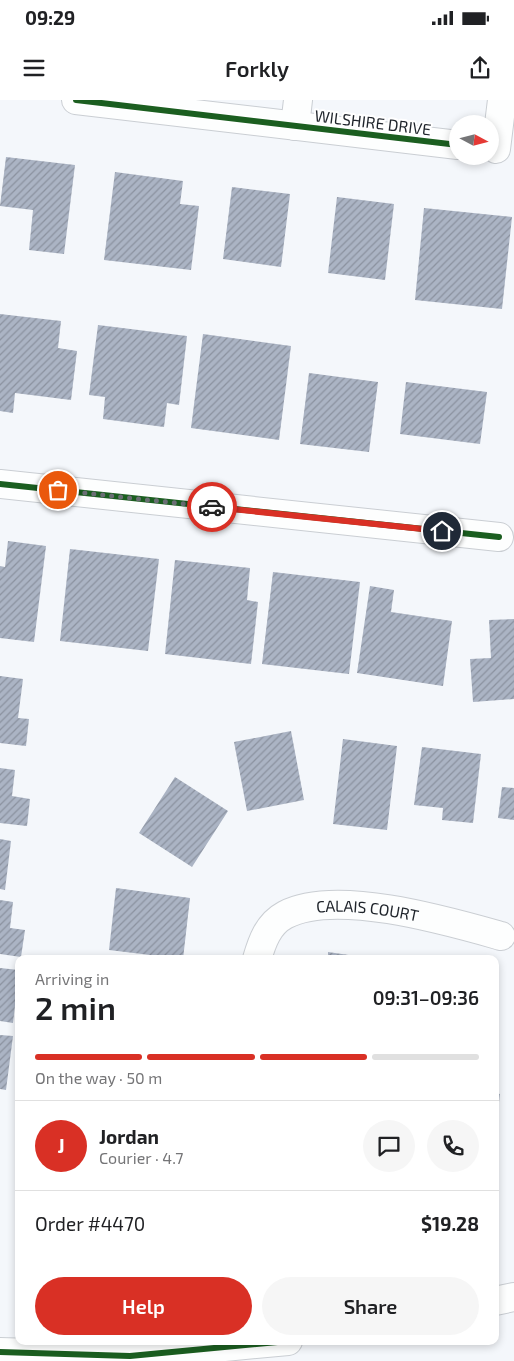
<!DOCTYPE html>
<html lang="en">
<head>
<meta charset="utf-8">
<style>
	body { margin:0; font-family:"Exo 2",sans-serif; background:#f6f6f6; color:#202124; height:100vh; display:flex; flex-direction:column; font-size:19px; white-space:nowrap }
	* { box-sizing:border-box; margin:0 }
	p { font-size:16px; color:#757577 }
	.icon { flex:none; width:28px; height:28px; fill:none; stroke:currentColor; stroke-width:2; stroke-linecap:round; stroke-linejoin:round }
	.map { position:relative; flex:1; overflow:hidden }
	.panel { position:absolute; left:15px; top:855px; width:484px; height:390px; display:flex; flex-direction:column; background:#fff; border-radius:10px; box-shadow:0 2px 8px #0003 }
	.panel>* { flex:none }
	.needle { width:32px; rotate:97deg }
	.controls { position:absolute; left:449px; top:15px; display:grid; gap:10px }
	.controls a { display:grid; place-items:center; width:50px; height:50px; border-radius:50%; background:#fff; box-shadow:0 2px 8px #0003; font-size:25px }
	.pin { position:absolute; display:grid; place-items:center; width:42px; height:42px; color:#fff; margin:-21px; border:2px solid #fff; border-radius:50%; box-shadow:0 1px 5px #0007 }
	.courier { position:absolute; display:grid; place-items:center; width:50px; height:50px; margin:-25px; border:4px solid #d93025; border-radius:50%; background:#fff; color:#222; box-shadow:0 1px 6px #0007 }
	.head em { font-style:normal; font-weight:600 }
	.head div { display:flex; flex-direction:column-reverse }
	.head { display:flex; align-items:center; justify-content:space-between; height:85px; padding:0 20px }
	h1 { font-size:32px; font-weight:600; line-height:38px }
	.bar { display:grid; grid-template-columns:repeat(4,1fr); gap:8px 5px; align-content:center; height:60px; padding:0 20px }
	.bar i { height:6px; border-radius:4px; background:#e0e0e0 }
	.bar .active { background:#d93025 }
	.bar p { grid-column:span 4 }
	.line { display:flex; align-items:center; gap:12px; padding:0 20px; border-top:1px solid #e0e0e0 }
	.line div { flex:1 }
	.round { display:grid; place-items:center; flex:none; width:52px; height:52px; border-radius:26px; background:#f6f6f6 }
	.cta { display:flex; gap:10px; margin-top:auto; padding:10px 20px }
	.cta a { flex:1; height:58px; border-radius:30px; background:#d93025; color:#fff; font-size:20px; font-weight:600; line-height:58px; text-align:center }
	.cta a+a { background:#f6f6f6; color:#202124 }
	.status { display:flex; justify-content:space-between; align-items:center; height:35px; padding:0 25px; background:#fff; direction:ltr }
	.status svg { height:14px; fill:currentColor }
	header { display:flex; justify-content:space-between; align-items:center; height:65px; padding:0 20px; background:#fff; font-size:22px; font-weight:600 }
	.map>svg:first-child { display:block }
</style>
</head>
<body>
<div class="status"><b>09:29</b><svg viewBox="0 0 49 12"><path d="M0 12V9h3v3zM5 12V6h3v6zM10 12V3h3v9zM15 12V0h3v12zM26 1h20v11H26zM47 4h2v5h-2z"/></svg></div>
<header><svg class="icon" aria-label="menu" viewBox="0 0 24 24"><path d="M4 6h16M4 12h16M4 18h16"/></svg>Forkly<svg class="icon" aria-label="share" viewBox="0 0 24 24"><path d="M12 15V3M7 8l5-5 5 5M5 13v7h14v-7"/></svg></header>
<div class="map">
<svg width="514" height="1261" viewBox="0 0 514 1261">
	<defs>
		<pattern id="building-hatch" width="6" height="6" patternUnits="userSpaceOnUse" patternTransform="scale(1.25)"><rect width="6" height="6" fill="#abb4c4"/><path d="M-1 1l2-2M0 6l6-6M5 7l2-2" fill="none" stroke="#8b929f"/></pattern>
	</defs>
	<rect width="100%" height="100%" fill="#f4f7fb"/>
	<path fill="url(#building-hatch)" d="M 6,57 L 75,65 L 64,154 L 29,150 L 33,110 L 0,106 Z
		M 115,72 L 183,81 L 180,104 L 199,106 L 191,170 L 104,160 Z
		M 232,87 L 290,94 L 281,167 L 223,159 Z
		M 337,97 L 394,104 L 385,180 L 328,173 Z
		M 424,108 L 512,117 L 502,209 L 415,200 Z
		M 0,214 L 61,221 L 58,248 L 77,251 L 71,300 L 15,293 L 13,313 L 0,311 Z
		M 98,225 L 187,236 L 179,305 L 167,303 L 164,327 L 103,319 L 105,297 L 89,295 Z
		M 203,234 L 291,246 L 279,340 L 191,328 Z
		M 309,273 L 378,282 L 369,352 L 300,344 Z
		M 406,282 L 487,292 L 480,344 L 400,334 Z
		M 8,441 L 46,446 L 34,542 L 0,538 L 0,466 L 5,467 Z
		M 70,449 L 159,459 L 148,551 L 60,541 Z
		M 175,460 L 250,468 L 247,500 L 258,502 L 251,564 L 165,554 Z
		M 273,472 L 360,482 L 349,574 L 262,564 Z
		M 370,486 L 394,490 L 391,512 L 452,521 L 443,586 L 357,573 Z
		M 514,519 L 514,599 L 473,602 L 470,559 L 491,558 L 489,520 Z
		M 0,576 L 23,579 L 18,618 L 29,619 L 26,646 L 0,643 Z
		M 291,631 L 304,700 L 247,711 L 234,642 Z
		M 343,639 L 397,646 L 387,730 L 333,724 Z
		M 422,647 L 481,654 L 473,723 L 442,720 L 443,708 L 414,705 Z
		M 0,668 L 15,670 L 12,696 L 30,699 L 27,726 L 0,723 Z
		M 175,677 L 228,711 L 192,767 L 139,733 Z
		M 502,687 L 514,688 L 514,720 L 498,718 Z
		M 0,739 L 11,741 L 5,790 L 0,789 Z
		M 116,788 L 190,798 L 183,859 L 109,850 Z
		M 0,800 L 13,802 L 10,828 L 25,830 L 21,857 L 0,854 Z
		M 328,852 L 369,858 L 369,859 L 328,859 Z
		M 0,868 L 19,870 L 13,923 L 0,921 Z
		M 0,935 L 13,936 L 6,990 L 0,989 Z
		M 495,993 L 500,994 L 496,1026 L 495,1026 Z"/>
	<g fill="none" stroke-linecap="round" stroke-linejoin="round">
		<defs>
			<g id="minor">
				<path d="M 76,0 L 458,45"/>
				<path d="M 295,26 L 298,0"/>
				<path d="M 496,49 L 502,0"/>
				<path d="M 0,384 L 499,437"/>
				<path id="s1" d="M 257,859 C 262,842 268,824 285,815 C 335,788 448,821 501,836"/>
				<path d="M 495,1201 L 514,1197"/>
				<path d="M 0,1252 L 130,1256 L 288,1241"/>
			</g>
		</defs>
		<use href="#minor" stroke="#caced3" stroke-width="30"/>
		<use href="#minor" stroke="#fdfefe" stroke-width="28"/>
		<defs>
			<path id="cycleway" d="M 76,0 L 458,45
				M 0,384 L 499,437
				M 0,1252 L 130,1256 L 288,1241"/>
		</defs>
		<use href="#cycleway" stroke="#fff" stroke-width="9"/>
		<use href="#cycleway" stroke="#1b5e20" stroke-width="6"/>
	</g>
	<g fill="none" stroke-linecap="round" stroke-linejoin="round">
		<path stroke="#6a6e74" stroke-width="5" stroke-dasharray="0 9" d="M 58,390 L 212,407"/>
		<path stroke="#d93025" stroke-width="6" d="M 212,407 L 442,431"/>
	</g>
	<g text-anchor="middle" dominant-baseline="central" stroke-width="4" stroke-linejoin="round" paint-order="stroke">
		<g font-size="16" fill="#1f242b" stroke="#fff">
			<text transform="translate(373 22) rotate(7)">WILSHIRE DRIVE</text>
			<text stroke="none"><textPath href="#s1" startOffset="138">CALAIS COURT</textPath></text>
		</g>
	</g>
</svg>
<div class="controls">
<a><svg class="needle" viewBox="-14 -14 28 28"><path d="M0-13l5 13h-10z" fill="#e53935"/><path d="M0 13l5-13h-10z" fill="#757577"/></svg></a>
</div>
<div class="pin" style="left:58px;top:390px;background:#ea580c"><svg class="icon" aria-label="bag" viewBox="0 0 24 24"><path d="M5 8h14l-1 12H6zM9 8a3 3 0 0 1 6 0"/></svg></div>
<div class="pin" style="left:442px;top:431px;background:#1f2937"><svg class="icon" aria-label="home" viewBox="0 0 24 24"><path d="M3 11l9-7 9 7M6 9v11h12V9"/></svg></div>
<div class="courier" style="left:212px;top:407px"><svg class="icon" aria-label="car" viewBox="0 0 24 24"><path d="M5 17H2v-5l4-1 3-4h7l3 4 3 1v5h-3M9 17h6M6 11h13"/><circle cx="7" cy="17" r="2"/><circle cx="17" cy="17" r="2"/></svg></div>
<section class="panel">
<div class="head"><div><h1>2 min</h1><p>Arriving in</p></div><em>09:31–09:36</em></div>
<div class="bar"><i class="active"></i><i class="active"></i><i class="active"></i><i></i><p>On the way · 50 m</p></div>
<div class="line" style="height:90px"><b class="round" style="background:#d93025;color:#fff">J</b><div><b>Jordan</b><p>Courier · 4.7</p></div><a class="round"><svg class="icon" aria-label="chat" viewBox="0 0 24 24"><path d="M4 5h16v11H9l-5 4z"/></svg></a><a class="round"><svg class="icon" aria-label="phone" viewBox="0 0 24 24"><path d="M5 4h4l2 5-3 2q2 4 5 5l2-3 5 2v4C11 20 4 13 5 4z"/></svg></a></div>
<div class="line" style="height:65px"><div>Order #4470</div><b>$19.28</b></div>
<div class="cta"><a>Help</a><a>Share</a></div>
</section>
</div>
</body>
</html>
